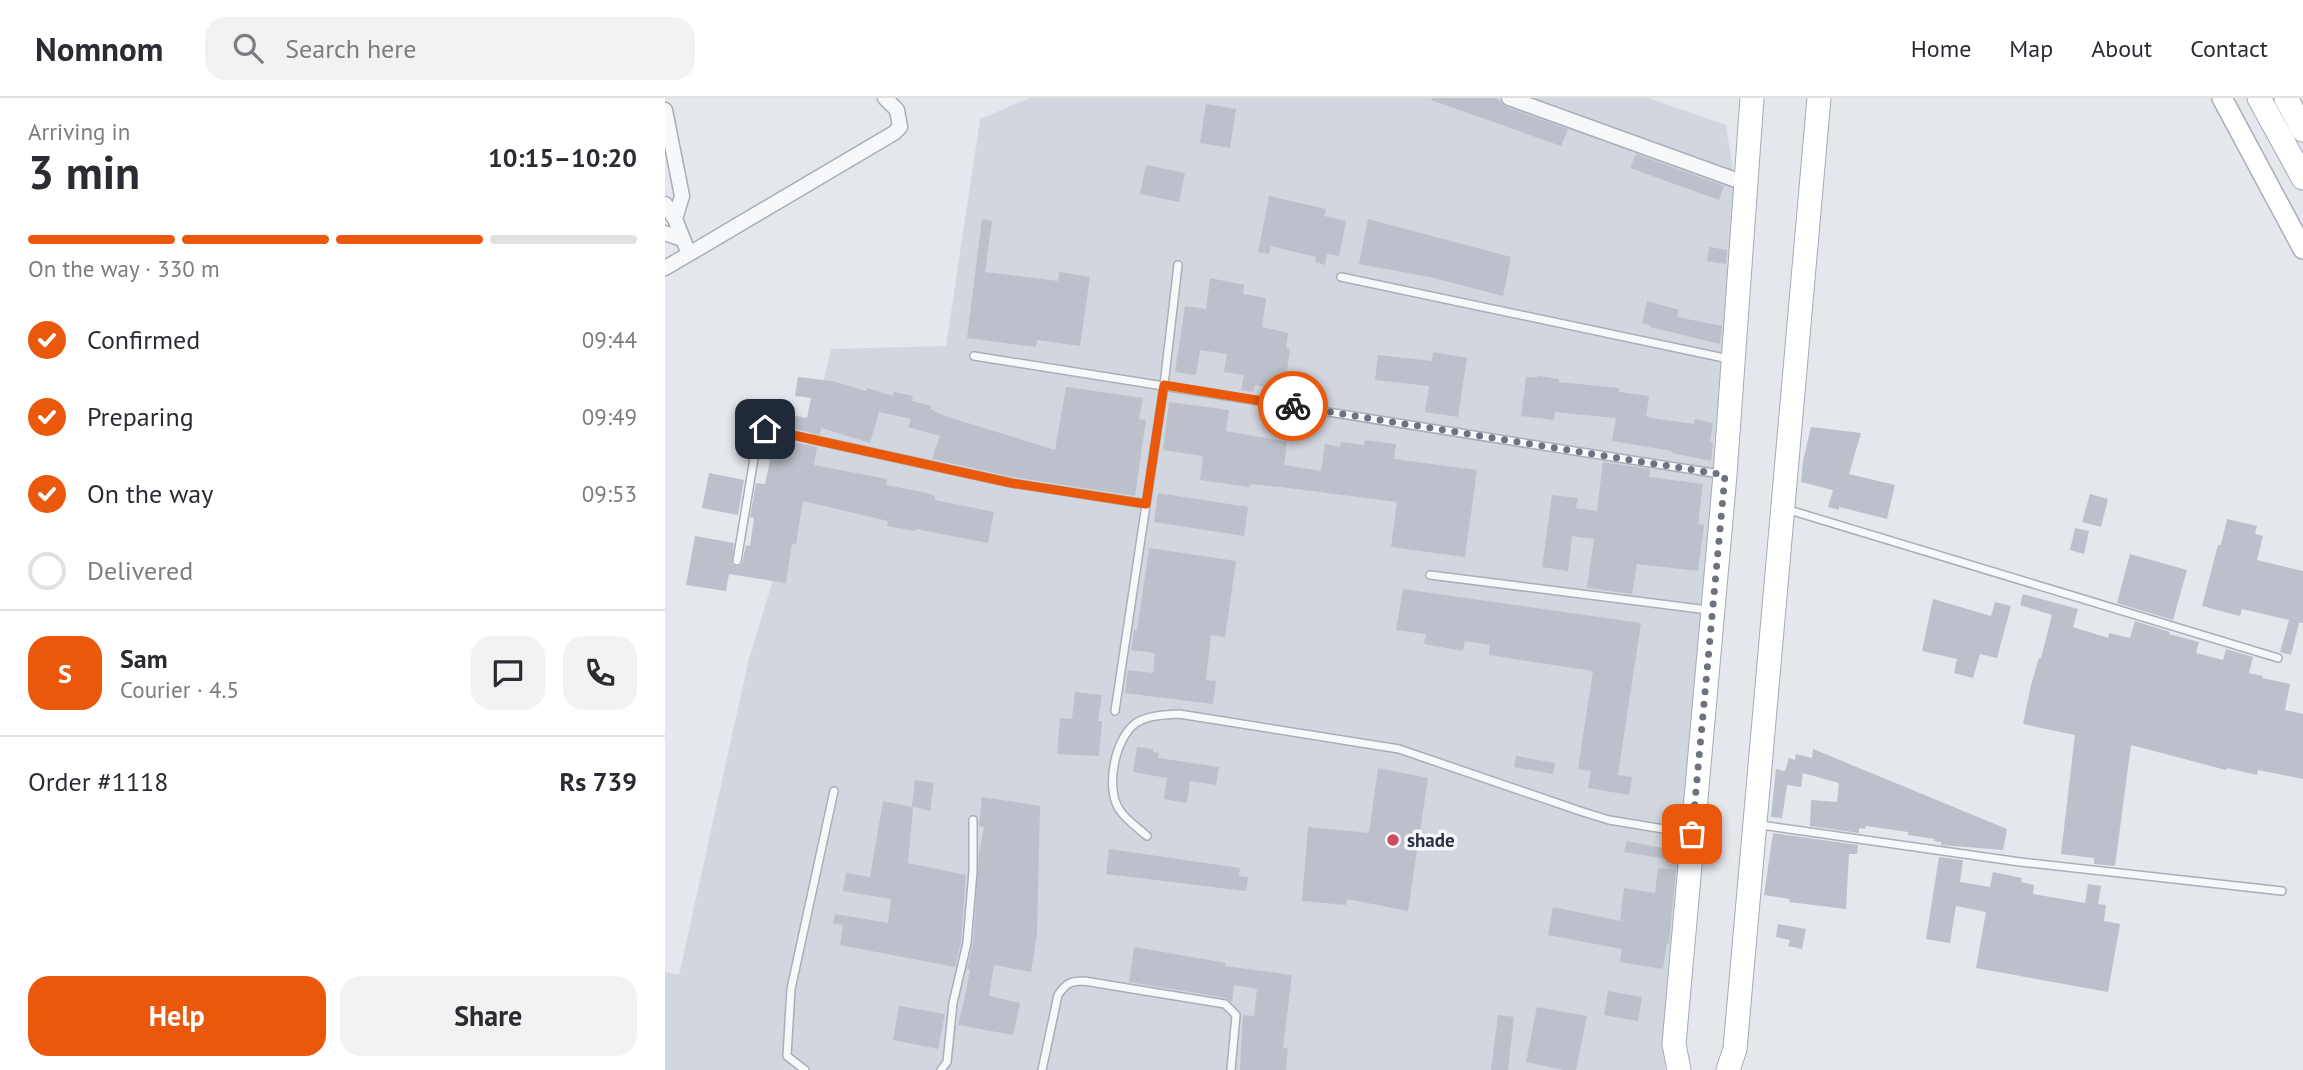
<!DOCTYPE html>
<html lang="en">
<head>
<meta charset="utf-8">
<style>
	body { margin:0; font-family:"PT Sans",sans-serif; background:#f2f2f3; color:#2b2b33; height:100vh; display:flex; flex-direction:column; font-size:26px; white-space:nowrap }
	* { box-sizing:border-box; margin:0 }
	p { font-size:23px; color:#7c7c81 }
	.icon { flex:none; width:38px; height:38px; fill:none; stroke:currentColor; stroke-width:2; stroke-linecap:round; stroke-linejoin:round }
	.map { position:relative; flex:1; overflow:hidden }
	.side { display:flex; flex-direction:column; background:#fff; width:665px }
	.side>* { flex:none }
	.pin { position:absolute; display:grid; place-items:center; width:60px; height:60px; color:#fff; margin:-30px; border-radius:14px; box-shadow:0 4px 10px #0006 }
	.courier { position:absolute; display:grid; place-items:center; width:70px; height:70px; margin:-35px; border:5px solid #ea580c; border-radius:50%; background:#fff; color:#222; box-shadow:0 2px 9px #0007 }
	.head em { font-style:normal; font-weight:700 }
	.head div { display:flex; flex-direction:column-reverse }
	.head { display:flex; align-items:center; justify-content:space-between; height:119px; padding:0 28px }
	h1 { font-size:46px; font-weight:700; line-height:52px }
	.bar { display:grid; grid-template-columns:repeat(4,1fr); gap:10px 7px; align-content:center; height:84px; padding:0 28px }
	.bar i { height:9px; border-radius:5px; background:#e1e1e2 }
	.bar .active { background:#ea580c }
	.bar p { grid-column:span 4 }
	.line { display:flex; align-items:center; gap:18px; padding:0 28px; border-top:2px solid #e1e1e2 }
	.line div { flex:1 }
	.round { display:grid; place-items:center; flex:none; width:74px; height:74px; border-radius:21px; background:#f2f2f3 }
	ol { padding:0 28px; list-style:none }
	li { display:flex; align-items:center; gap:21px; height:77px }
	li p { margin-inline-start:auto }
	li .icon { padding:7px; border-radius:50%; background:#ea580c; color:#fff; stroke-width:4 }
	li:last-child { color:#7c7c81 }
	li i { width:38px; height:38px; border:4px solid #e1e1e2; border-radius:50% }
	.action { display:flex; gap:14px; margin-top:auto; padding:14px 28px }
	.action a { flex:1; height:80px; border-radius:21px; background:#ea580c; color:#fff; font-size:28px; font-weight:700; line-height:80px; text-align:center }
	.action a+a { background:#f2f2f3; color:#2b2b33 }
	header { display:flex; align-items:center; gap:42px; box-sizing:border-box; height:98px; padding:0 35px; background:#fff; border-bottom:2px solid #e1e1e2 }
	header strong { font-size:33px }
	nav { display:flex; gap:38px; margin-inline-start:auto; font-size:24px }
	.search { width:490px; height:63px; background:#f2f2f3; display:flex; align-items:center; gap:18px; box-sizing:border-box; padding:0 24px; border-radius:21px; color:#7c7c81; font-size:26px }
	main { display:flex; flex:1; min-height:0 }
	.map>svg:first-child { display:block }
</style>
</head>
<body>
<header>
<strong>Nomnom</strong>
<div class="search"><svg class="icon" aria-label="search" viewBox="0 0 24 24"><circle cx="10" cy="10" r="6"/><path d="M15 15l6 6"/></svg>Search here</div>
<nav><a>Home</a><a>Map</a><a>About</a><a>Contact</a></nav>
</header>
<main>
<section class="side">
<div class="head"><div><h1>3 min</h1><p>Arriving in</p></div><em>10:15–10:20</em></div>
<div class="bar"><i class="active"></i><i class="active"></i><i class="active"></i><i></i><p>On the way · 330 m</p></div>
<ol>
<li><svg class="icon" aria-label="check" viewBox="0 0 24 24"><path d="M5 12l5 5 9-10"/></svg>Confirmed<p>09:44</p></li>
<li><svg class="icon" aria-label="check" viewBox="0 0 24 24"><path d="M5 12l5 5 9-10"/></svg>Preparing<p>09:49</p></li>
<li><svg class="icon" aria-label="check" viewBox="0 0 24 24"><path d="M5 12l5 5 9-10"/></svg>On the way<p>09:53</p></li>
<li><i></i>Delivered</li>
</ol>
<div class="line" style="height:126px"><b class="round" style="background:#ea580c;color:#fff">S</b><div><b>Sam</b><p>Courier · 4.5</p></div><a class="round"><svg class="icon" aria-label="chat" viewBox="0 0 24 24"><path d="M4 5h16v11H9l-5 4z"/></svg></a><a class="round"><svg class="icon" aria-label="phone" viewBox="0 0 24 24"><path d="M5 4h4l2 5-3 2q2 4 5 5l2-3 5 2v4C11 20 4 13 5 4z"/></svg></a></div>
<div class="line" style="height:91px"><div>Order #1118</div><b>Rs 739</b></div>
<div class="action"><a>Help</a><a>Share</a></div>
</section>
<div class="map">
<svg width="1638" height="972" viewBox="0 0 1638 972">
	<rect width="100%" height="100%" fill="#e4e7ec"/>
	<path fill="#d2d6de" d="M 365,0 L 983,0 L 1061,27 L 1075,116 L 1000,972 L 0,972 L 0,874 L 14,877 L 84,561 L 130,409 L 166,251 L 281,248 L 315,21 Z"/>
	<path fill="#bbc0ca" d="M 767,0 L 831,0 L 841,9 L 903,31 L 896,48 L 766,2 Z
		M 541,6 L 571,11 L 565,50 L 535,45 Z
		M 971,56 L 1059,88 L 1054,102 L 965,70 Z
		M 481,67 L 520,75 L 514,104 L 475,96 Z
		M 604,98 L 661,111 L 659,118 L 681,123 L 674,158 L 662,156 L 660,167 L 650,164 L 651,159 L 606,148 L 604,156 L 593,154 Z
		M 317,121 L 327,123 L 320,174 L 393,183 L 394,174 L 425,179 L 415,248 L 372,242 L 371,249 L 302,240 Z
		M 703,121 L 846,159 L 838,198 L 765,179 L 694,166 Z
		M 1044,149 L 1062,152 L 1061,166 L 1042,163 Z
		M 545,180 L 579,187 L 578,196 L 601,200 L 597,229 L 623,235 L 621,250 L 625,251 L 619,293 L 590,287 L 588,294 L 576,292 L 579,277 L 559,274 L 562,256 L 535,252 L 531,277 L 510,274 L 520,208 L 541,211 Z
		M 982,203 L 1014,212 L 1012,219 L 1057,228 L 1055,246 L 985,229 L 985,227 L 977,225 Z
		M 768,254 L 802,260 L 793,319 L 760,314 L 764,288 L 710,282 L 713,257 L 767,263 Z
		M 872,278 L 894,281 L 894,284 L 954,290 L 954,294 L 984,298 L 981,318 L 986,320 L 1029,326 L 1030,321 L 1048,325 L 1045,344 L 1048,345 L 1046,363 L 1007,355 L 1007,353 L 947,343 L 951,320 L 890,314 L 889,322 L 856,318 L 861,279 L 872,280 Z
		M 133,279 L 167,283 L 201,293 L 202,290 L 228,298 L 229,294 L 248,298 L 247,303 L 266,308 L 265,311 L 280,318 L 390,352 L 401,289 L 478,300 L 474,321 L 481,322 L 470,398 L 347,379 L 267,361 L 275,338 L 243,329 L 246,321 L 214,314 L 205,345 L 156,330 L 155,337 L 124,330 L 126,317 L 142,320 L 146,300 L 130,298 Z
		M 504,304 L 564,312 L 561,333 L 622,344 L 619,367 L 656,373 L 660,346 L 675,349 L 676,344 L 699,347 L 700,342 L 731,346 L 729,361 L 812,372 L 800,459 L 726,449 L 732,404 L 616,389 L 585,386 L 584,389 L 535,382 L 538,358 L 498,352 Z
		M 1146,329 L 1196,335 L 1184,376 L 1230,387 L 1222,421 L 1174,409 L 1174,412 L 1163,409 L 1168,392 L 1136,384 L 1138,363 Z
		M 122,342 L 152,349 L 149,367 L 222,381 L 221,387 L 258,394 L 270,398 L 270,402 L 329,414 L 323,445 L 251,431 L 250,433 L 222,428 L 223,423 L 138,403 L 131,446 L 127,446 L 121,485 L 64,476 L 61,493 L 21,487 L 30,438 L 69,445 L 67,466 L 72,469 L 77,466 L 81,447 L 85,448 L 89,420 L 85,419 L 91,385 L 100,386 L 105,362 L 101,361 L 104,347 L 120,350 Z
		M 938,364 L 985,371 L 984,379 L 1038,386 L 1033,426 L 1039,427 L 1033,473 L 972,466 L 967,496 L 922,490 L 929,441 L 907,438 L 903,473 L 877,469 L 887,397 L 913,400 L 911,410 L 932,413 Z
		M 44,375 L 79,382 L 73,417 L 37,410 Z
		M 493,395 L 583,409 L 579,438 L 489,424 Z
		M 1425,396 L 1443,401 L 1436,429 L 1417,424 Z
		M 1562,421 L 1592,428 L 1590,436 L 1598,438 L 1592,462 L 1638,473 L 1638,525 L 1634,525 L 1626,557 L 1615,554 L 1624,522 L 1577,511 L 1575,518 L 1537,508 L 1553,447 L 1556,447 Z
		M 1410,430 L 1424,433 L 1419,456 L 1405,452 Z
		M 484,450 L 571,463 L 560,539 L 546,537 L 541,582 L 551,583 L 548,606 L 460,595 L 463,572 L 488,575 L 490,555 L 466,552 L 469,532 L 472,532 Z
		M 1465,456 L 1522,472 L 1508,522 L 1452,505 Z
		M 738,491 L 976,525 L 953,677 L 967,679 L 964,697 L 923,690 L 926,673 L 913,671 L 928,573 L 824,557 L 825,547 L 800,543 L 798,553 L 759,546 L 761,536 L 731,532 Z
		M 1358,496 L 1413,511 L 1408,529 L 1443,540 L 1444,535 L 1465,540 L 1470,523 L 1505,534 L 1504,536 L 1534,544 L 1531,555 L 1558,562 L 1561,551 L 1588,559 L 1584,575 L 1598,578 L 1597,580 L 1625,586 L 1620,612 L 1638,616 L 1638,681 L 1593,672 L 1592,677 L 1562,670 L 1561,672 L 1466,647 L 1450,768 L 1429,766 L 1429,760 L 1396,756 L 1410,637 L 1358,626 L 1366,587 L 1374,560 L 1376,560 L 1387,517 L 1355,507 Z
		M 1268,501 L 1326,518 L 1330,504 L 1346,508 L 1332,560 L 1315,556 L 1308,580 L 1289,575 L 1292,561 L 1257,553 Z
		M 410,594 L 437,597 L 433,623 L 437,623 L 434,658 L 392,656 L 395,620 L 407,621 Z
		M 472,649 L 488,651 L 488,654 L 494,655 L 493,660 L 554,669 L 551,687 L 525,683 L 522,705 L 499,701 L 502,680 L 468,674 Z
		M 1148,651 L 1342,731 L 1338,752 L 1276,747 L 1276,744 L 1269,743 L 1270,741 L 1243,737 L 1243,734 L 1201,728 L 1200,731 L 1194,730 L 1194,735 L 1145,728 L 1146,702 L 1172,704 L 1174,685 L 1138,675 L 1136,689 L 1122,687 L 1117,720 L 1106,719 L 1111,671 L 1120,673 L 1124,660 L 1130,662 L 1131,656 L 1147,660 Z
		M 851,658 L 890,665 L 888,676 L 849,669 Z
		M 713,670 L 763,680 L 743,813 L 682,801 L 681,807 L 637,803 L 643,729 L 704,735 Z
		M 250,682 L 269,685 L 265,713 L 247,708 Z
		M 317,699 L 375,708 L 372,836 L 366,874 L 329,867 L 324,898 L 355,905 L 348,937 L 293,927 L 301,894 L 305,872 L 302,871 L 308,846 L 314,755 L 319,729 L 314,728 Z
		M 218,703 L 248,709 L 243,765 L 301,777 L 296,844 L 290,869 L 175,847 L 178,827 L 168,825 L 170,816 L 223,825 L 226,801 L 178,793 L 181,775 L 205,779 Z
		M 1108,735 L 1193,747 L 1192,756 L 1184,756 L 1181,811 L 1124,804 L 1125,801 L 1099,797 Z
		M 962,743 L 1003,751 L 1001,761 L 959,754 Z
		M 444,751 L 575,770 L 574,778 L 583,779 L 581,793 L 441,776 Z
		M 1274,759 L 1298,762 L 1295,784 L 1325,789 L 1328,774 L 1357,780 L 1356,784 L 1369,787 L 1368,796 L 1420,805 L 1423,786 L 1436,788 L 1433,806 L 1441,807 L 1439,823 L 1455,826 L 1443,894 L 1311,870 L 1321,814 L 1291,808 L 1285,845 L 1261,841 Z
		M 993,770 L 1011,772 L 1004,846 L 1002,845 L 998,871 L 955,864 L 957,851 L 883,837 L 888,809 L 955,823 L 959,790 L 990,795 Z
		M 1113,826 L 1141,831 L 1137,851 L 1123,848 L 1125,842 L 1111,839 Z
		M 469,849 L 561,865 L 560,868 L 627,877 L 618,950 L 623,950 L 621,972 L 575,972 L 578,917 L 589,918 L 592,891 L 569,887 L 567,904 L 561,900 L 464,884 Z
		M 943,893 L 977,899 L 973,923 L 939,917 Z
		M 234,908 L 280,916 L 273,951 L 228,942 Z
		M 872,909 L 922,918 L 911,972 L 899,972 L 861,964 Z
		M 833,917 L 849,919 L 843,972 L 826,972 Z"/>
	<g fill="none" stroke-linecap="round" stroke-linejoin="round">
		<defs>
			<path id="lane" d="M 676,179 L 1064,261
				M 309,258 L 1055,376
				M 1124,412 L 1613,560
				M 72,463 L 93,336 L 100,331 L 346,385 L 481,406
				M 765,477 L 1043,512
				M 450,613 L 499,287 L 513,167
				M 1096,727 L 1355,764 L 1617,793
				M 482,738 C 473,730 460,721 454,711 C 440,689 450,640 471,625 C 483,617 500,617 514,616 L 734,651 L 918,714 L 944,722 L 1023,735
				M 140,972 L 122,958 L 126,891 L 169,693
				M 276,972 L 282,964 L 288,905 L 302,845 L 308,773 L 308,722
				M 377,972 L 393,897 C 401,885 406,883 419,883 L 560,906 L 571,917 L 566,972"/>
			<path id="street" d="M 844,0 L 1082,86
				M 0,12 L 17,98 L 10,121
				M 0,106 L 10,121 L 24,156 L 0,170
				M 0,135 L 17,141
				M 24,156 L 229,35 L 235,29 L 232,12 L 220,0"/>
			<path id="secondary" d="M 1557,0 L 1638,151"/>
			<path id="primary" d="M 1594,0 L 1638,80
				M 1621,0 L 1638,32
				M 1014,972 L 1009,946 L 1060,377 L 1087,0
				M 1063,972 L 1070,951 C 1101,634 1129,317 1154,0"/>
		</defs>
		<use href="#lane" stroke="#a9aeb7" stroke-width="10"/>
		<use href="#street" stroke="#a9aeb7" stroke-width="17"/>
		<use href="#secondary" stroke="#a9aeb7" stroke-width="22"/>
		<use href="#primary" stroke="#a3abb8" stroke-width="25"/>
		<use href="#lane" stroke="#f7f8fa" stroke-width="7"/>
		<use href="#street" stroke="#f7f8fa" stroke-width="14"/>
		<use href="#secondary" stroke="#fff" stroke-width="19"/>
		<use href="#primary" stroke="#fff" stroke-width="23"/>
	</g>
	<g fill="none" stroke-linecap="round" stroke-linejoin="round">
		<path stroke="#6c737f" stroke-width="7" stroke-dasharray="0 12.6" d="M 628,308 L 1060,377 L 1027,736"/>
		<path stroke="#ea580c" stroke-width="9" d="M 100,331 L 346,385 L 481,406 L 499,287 L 628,308"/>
	</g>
	<circle fill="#d1495b" stroke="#f4f6f9" stroke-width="2.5" cx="728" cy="742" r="7"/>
	<g text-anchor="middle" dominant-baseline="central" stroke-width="7" stroke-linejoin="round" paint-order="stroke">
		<g font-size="19" font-weight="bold" fill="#2b3445" stroke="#f4f6f9" text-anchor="start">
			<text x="742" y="742">shade</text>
		</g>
	</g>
</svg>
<div class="pin" style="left:1027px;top:736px;background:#ea580c"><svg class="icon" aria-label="bag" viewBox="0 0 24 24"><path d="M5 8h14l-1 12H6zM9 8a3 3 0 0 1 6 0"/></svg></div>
<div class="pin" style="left:100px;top:331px;background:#1f2937"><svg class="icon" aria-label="home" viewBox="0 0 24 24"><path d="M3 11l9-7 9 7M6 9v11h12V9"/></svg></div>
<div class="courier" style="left:628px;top:308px"><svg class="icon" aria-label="bike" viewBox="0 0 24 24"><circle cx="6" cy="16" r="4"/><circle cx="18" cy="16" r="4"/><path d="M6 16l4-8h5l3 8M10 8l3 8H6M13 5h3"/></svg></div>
</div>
</main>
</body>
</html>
